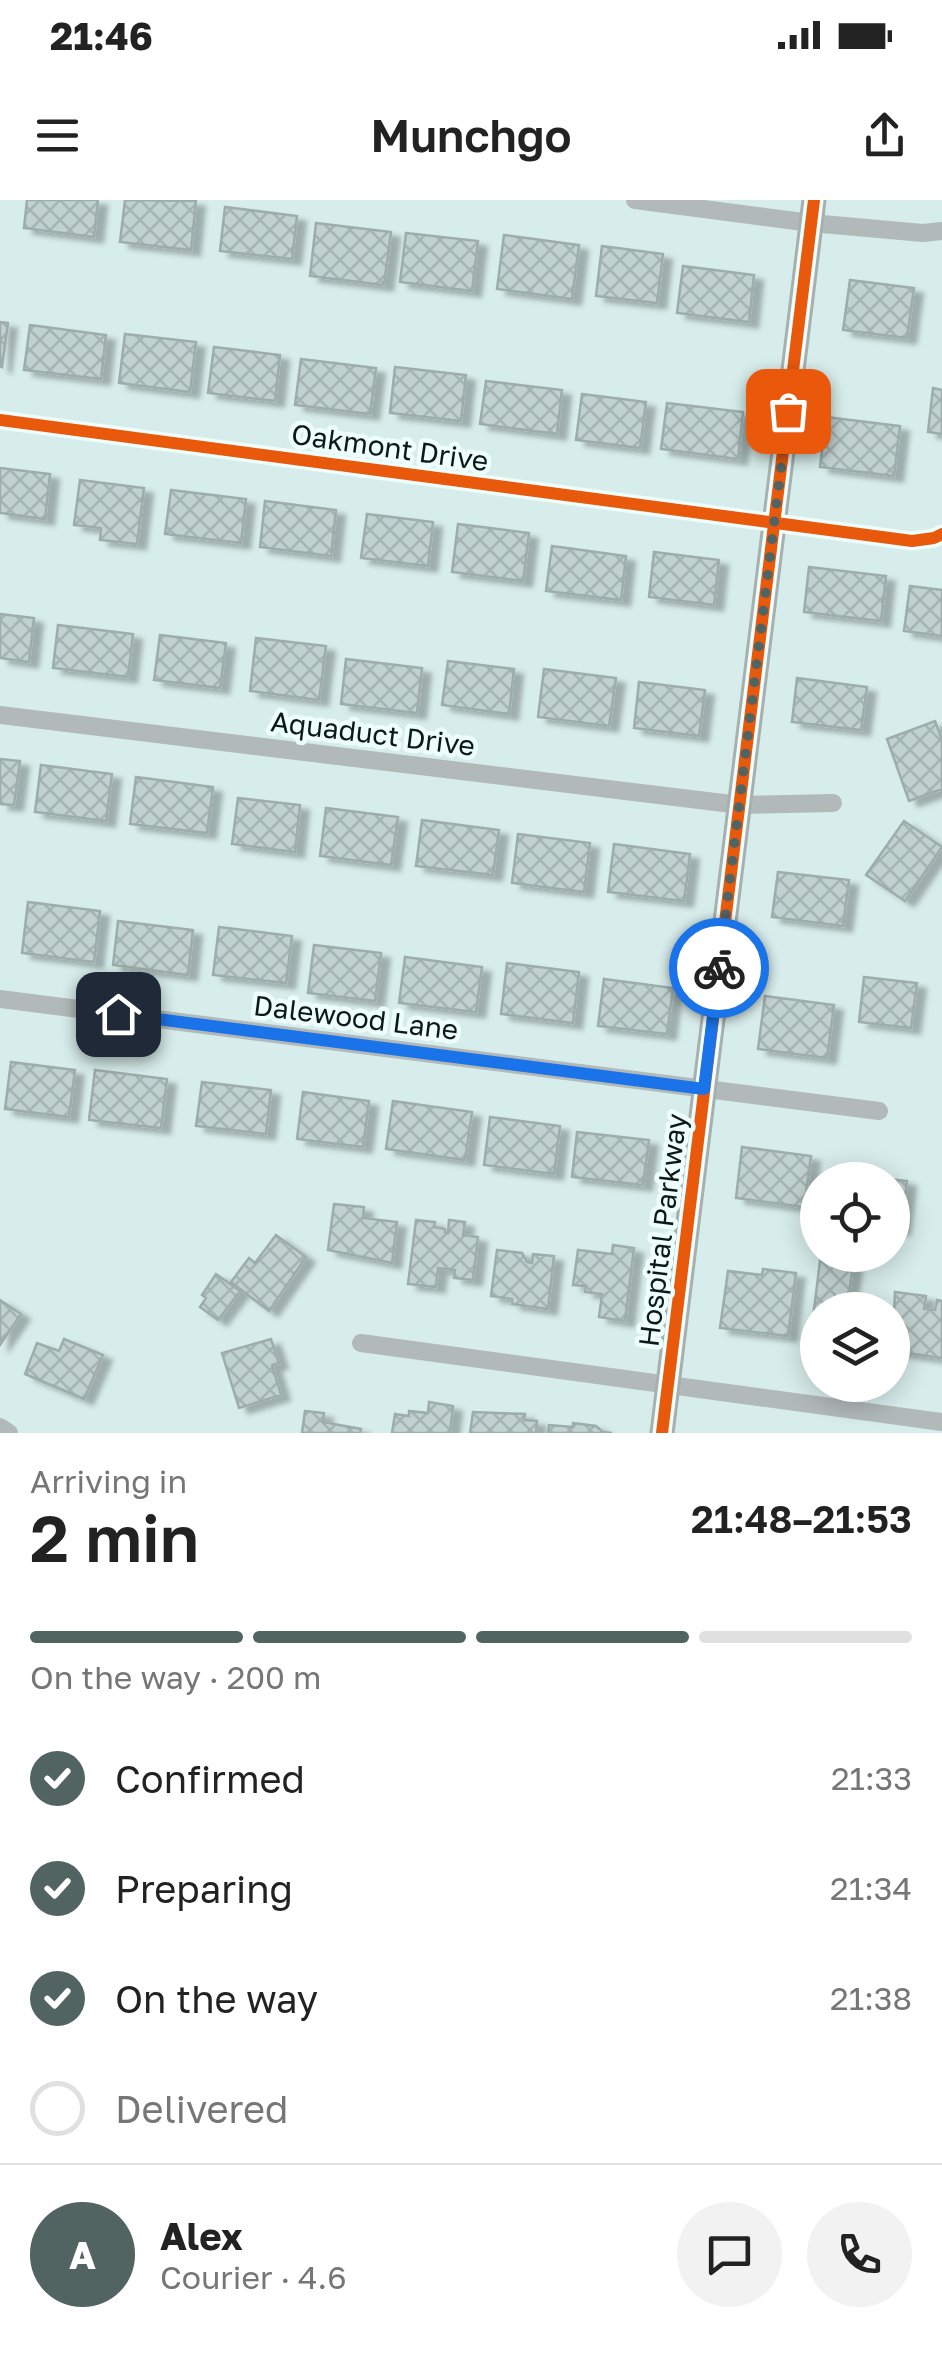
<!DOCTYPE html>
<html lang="en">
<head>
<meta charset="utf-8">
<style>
	body { margin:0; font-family:"Golos Text",sans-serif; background:#f2f2f2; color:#222; height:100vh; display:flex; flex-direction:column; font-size:38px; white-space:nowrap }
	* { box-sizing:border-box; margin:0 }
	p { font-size:32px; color:#767676 }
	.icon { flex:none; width:55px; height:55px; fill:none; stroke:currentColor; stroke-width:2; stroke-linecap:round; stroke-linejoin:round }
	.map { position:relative; height:1233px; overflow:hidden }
	.details { display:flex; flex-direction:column; background:#fff; flex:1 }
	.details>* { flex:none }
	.tools { position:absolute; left:800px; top:962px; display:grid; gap:20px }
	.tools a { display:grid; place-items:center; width:110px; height:110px; border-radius:50%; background:#fff; box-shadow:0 5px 25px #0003; font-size:50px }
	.pin { position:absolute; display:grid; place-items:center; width:85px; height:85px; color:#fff; margin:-42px; border-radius:20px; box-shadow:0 5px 15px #0006 }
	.courier { position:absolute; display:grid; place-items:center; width:100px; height:100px; margin:-50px; border:8px solid #1a73e8; border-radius:50%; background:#fff; color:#222; box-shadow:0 2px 12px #0007 }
	.headline em { font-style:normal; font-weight:600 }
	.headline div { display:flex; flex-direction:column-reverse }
	.headline { display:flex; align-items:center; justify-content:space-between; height:170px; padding:0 30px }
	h1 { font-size:65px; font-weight:600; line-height:75px }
	.bar { display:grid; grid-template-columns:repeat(4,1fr); gap:15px 10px; align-content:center; height:120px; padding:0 30px }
	.bar i { height:12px; border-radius:8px; background:#e0e0e0 }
	.bar .active { background:#526462 }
	.bar p { grid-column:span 4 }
	.line { display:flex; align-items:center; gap:25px; padding:0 30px; border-top:2px solid #e0e0e0 }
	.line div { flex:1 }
	.round { display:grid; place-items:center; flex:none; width:105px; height:105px; border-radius:52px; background:#f2f2f2 }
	ol { padding:0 30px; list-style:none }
	li { display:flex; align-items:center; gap:30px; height:110px }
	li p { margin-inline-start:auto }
	li .icon { padding:10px; border-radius:50%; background:#526462; color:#fff; stroke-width:4 }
	li:last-child { color:#767676 }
	li i { width:55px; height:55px; border:5px solid #e0e0e0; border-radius:50% }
	.status { display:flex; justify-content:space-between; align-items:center; height:70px; padding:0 50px; background:#fff; direction:ltr }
	.status svg { height:28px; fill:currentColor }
	header { display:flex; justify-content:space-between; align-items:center; height:130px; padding:0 30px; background:#fff; font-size:45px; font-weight:600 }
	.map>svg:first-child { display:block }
</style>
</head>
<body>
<div class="status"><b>21:46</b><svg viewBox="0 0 49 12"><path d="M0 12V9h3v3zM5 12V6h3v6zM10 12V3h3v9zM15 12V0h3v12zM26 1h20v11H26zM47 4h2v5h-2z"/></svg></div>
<header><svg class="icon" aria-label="menu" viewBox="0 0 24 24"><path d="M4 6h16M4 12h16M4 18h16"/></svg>Munchgo<svg class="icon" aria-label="share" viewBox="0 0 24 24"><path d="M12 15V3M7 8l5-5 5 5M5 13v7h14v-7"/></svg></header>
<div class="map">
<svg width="942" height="1233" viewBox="0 0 942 1233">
	<defs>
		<pattern id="building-cross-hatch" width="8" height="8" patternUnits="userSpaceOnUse" patternTransform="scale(2.5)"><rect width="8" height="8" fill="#c0d2d0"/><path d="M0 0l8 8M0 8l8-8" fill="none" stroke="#a4b4b2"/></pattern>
		<filter id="shadow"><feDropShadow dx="9" dy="5.5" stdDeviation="2.5" flood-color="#0004"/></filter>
	</defs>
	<rect width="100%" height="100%" fill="#d7edeb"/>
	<path fill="url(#building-cross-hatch)" stroke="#9cadab" stroke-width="2.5" filter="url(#shadow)" d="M 27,0 L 98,0 L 94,37 L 24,28 Z
		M 125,0 L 196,1 L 191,50 L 120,42 Z
		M 225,7 L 297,16 L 292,59 L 220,51 Z
		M 316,23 L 391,32 L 384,85 L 310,76 Z
		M 406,33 L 478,41 L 472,91 L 400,82 Z
		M 504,35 L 579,45 L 572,99 L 497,89 Z
		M 602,46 L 663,54 L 657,103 L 596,96 Z
		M 683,66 L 754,75 L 749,122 L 677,113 Z
		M 850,80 L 914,88 L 907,138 L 843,130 Z
		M 0,122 L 8,123 L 2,167 L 0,166 Z
		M 30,125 L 106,135 L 101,179 L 24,170 Z
		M 125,134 L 196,142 L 190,192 L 119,183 Z
		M 214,147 L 280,155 L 275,201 L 208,193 Z
		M 301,159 L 376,168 L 370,214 L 295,205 Z
		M 395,167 L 466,175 L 461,221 L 390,213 Z
		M 486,181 L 562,190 L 557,234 L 480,224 Z
		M 933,188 L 942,190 L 942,234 L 928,232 Z
		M 582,194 L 646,202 L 640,248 L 576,240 Z
		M 667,203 L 743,212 L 738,259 L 661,249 Z
		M 826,217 L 900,226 L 894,276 L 820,267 Z
		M 0,268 L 50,274 L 45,319 L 0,313 Z
		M 80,280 L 144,288 L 137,344 L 100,340 L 101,328 L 74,325 Z
		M 171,290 L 246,299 L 241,343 L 165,334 Z
		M 265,301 L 336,310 L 331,356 L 260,347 Z
		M 367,314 L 433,322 L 428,366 L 361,358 Z
		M 458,324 L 529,333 L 523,381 L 452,372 Z
		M 552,346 L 626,356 L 621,400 L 546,391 Z
		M 654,352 L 719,360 L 714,405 L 649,397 Z
		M 809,367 L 886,376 L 881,421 L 804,412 Z
		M 910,386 L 942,390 L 942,436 L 904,431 Z
		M 0,414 L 34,418 L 29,462 L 0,458 Z
		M 58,425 L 133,434 L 128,477 L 53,468 Z
		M 160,435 L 226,443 L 220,488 L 154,480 Z
		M 256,438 L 326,446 L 319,500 L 250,491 Z
		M 346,459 L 422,468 L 417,513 L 341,504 Z
		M 448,461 L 514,469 L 509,514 L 442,505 Z
		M 544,469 L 616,478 L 609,526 L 538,517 Z
		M 797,478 L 867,487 L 861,530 L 792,522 Z
		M 639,482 L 705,490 L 699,536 L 634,528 Z
		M 935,521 L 942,540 L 942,589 L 909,601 L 887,539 Z
		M 0,559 L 20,561 L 14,605 L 0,604 Z
		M 41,565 L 112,574 L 106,621 L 35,612 Z
		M 136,577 L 213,587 L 207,633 L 130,624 Z
		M 238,598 L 300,605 L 295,652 L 232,644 Z
		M 326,608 L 398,617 L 391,665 L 320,656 Z
		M 422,620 L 499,630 L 493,675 L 416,666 Z
		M 904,621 L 942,647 L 905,701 L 866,675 Z
		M 518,634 L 590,643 L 584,692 L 512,683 Z
		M 614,644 L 690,654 L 684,701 L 608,692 Z
		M 778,672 L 849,680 L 843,726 L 772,717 Z
		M 28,702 L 100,711 L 94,762 L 22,753 Z
		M 118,721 L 193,730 L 188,775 L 113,765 Z
		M 219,727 L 292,736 L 286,783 L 213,775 Z
		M 314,745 L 381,753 L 375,801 L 308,793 Z
		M 405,757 L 482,767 L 476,812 L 399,803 Z
		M 507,763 L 579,772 L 573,823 L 501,814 Z
		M 864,777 L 917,783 L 911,828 L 859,822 Z
		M 604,779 L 673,788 L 667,834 L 598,826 Z
		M 765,796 L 834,805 L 827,858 L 758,849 Z
		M 11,862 L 75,870 L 69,917 L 5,909 Z
		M 95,870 L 167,879 L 161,928 L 89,920 Z
		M 202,882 L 271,890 L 266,934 L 196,926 Z
		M 303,892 L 369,901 L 363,947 L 297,939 Z
		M 393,901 L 472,912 L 465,960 L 386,949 Z
		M 490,917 L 560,926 L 554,974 L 484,965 Z
		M 577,932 L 649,940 L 643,985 L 572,977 Z
		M 742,947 L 811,956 L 804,1007 L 736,998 Z
		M 835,972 L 907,981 L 901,1029 L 892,1028 L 892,980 L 834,980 Z
		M 334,1004 L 364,1007 L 363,1018 L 397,1022 L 392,1063 L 328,1050 Z
		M 416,1020 L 435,1022 L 434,1027 L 445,1029 L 445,1032 L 448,1033 L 449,1020 L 465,1022 L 463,1035 L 478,1037 L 473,1080 L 454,1078 L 455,1070 L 438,1068 L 436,1087 L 408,1084 Z
		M 276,1035 L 306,1057 L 269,1111 L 231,1082 L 249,1058 L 255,1063 Z
		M 613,1045 L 634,1048 L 625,1121 L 599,1117 L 602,1094 L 585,1092 L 586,1086 L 573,1085 L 578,1050 L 612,1054 Z
		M 497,1050 L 522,1053 L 527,1062 L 532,1063 L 533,1054 L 554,1056 L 548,1109 L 512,1104 L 512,1099 L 491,1096 Z
		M 820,1061 L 853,1065 L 849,1094 L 871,1097 L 870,1110 L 818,1110 L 818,1135 L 811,1134 Z
		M 763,1069 L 796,1073 L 788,1136 L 720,1128 L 728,1071 L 762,1075 Z
		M 216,1074 L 240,1091 L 218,1120 L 200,1107 L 206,1098 L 202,1095 Z
		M 895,1092 L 926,1096 L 924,1109 L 935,1110 L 937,1100 L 942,1101 L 942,1158 L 892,1151 Z
		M 0,1100 L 21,1114 L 0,1145 Z
		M 64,1139 L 103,1155 L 84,1199 L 25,1174 L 37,1143 L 59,1151 Z
		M 271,1139 L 279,1163 L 272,1165 L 281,1195 L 239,1208 L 222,1153 Z
		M 429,1202 L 453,1206 L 450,1233 L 392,1233 L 395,1214 L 409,1216 L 409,1211 L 428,1213 Z
		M 305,1211 L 324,1213 L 323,1222 L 361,1229 L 360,1233 L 302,1233 Z
		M 473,1212 L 525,1214 L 524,1220 L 537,1221 L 536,1233 L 470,1233 Z
		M 573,1223 L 596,1226 L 603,1232 L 612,1233 L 548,1233 L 549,1225 L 573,1227 Z"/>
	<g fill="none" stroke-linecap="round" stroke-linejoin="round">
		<path stroke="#b2b9b9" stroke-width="18" d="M 635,0 L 811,23 L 923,33 L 942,31
			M 0,220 L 912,341 L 934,338 L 942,334
			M 0,515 L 740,605 L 833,603
			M 0,799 L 879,911
			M 361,1143 L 942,1222
			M 0,1227 L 9,1233"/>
		<path stroke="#a7b0af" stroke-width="25" d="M 662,1233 L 814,0"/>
		<defs>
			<path id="cycleway" d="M 0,220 L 912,341 L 934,338 L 942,334
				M 662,1233 L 814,0"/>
		</defs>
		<use href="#cycleway" stroke="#eefefc" stroke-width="19"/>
		<use href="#cycleway" stroke="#e8590c" stroke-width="12"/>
	</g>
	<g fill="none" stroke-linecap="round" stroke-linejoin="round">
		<path stroke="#526462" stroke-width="10" stroke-dasharray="0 18" d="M 719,768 L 788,211"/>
		<path stroke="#1a73e8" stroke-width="12" d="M 118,814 L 704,889 L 719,768"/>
	</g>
	<g text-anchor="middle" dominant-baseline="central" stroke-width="9" stroke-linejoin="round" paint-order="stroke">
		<g font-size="28" fill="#0b1a19" stroke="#eefefc">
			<text transform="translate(390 247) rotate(8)">Oakmont Drive</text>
			<text transform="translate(373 533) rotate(7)">Aquaduct Drive</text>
			<text transform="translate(356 817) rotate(7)">Dalewood Lane</text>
			<text transform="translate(662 1030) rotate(-83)">Hospital Parkway</text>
		</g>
	</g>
</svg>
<div class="tools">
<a><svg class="icon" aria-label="locate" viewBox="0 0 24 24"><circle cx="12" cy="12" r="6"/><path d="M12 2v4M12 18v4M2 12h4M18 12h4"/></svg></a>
<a><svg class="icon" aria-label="layers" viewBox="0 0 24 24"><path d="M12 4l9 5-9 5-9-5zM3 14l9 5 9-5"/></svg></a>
</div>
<div class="pin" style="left:788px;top:211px;background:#ea580c"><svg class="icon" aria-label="bag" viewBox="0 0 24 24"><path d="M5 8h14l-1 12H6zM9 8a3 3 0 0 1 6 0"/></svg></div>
<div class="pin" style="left:118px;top:814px;background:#1f2937"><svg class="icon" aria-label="home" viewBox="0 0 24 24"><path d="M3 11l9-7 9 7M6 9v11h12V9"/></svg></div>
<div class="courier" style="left:719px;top:768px"><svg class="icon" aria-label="bike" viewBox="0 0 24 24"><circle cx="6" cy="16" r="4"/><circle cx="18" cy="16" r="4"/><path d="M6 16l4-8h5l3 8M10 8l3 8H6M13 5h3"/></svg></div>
</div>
<section class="details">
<div class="headline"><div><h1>2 min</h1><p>Arriving in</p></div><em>21:48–21:53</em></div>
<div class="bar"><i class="active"></i><i class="active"></i><i class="active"></i><i></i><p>On the way · 200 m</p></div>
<ol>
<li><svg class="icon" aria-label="check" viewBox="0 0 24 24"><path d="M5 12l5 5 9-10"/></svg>Confirmed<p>21:33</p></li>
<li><svg class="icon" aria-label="check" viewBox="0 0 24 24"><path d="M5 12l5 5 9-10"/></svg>Preparing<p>21:34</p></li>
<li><svg class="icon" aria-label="check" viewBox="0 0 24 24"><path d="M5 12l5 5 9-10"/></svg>On the way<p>21:38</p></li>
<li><i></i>Delivered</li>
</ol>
<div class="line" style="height:180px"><b class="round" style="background:#526462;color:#fff">A</b><div><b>Alex</b><p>Courier · 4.6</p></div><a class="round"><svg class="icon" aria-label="chat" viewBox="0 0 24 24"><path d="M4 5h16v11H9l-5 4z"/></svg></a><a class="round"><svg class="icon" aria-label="phone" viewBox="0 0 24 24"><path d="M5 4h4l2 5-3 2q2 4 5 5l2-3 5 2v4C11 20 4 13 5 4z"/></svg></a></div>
</section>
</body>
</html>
